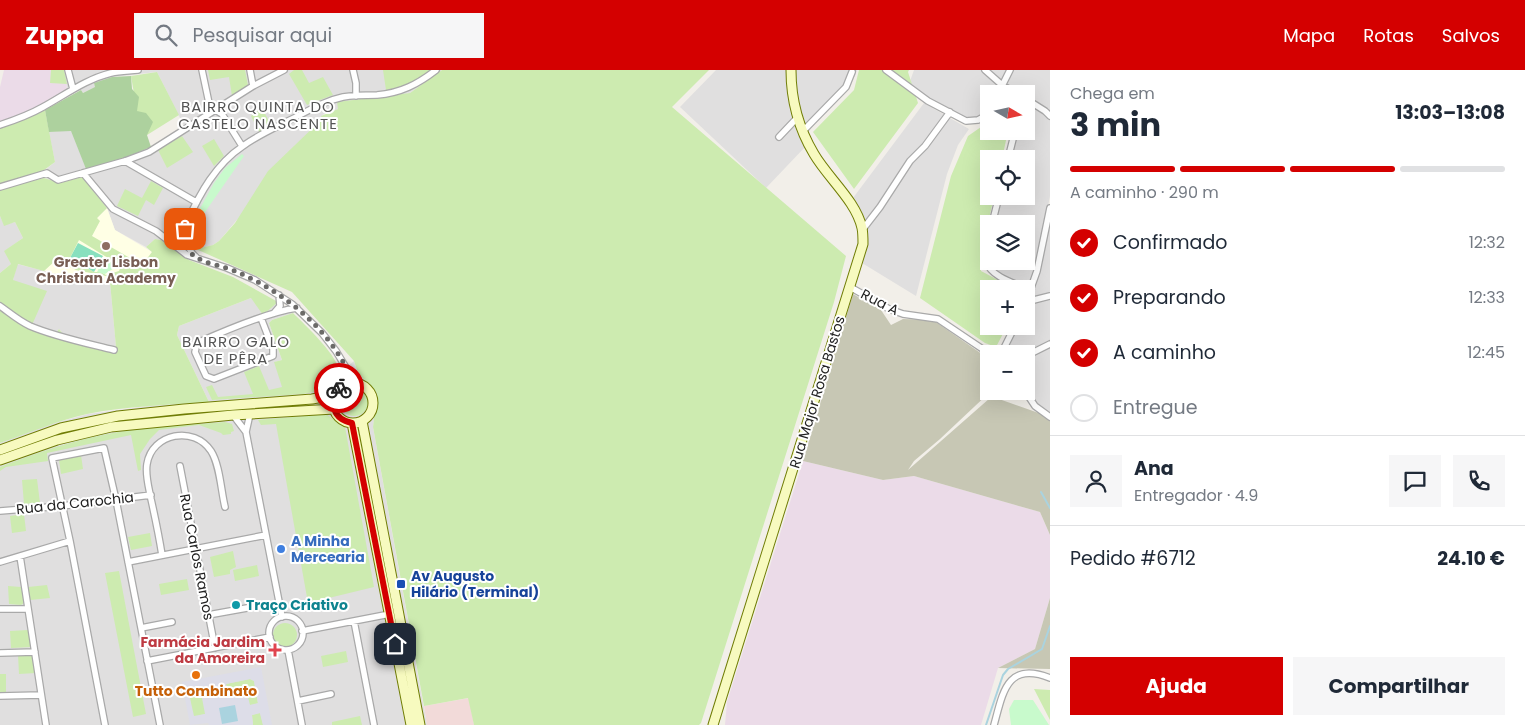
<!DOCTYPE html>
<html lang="pt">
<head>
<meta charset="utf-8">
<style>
	body { margin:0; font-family:Poppins,sans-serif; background:#f6f6f7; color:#1f2937; height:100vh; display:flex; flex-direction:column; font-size:19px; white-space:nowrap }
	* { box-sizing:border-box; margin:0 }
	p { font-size:16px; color:#747a83 }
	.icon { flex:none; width:28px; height:28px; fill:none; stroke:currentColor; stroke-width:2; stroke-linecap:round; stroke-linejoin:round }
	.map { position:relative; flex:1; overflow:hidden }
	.side { display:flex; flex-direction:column; background:#fff; width:475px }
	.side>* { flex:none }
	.needle { width:32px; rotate:99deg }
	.buttons { position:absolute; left:980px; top:15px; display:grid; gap:10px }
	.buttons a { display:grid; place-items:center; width:55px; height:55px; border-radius:0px; background:#fff; box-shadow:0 5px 20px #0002; font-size:25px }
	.pin { position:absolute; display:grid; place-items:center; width:42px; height:42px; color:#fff; margin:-21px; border-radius:10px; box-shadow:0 2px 8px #0006 }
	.courier { position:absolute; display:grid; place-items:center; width:50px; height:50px; margin:-25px; border:4px solid #d40000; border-radius:50%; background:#fff; color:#222; box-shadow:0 1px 6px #0007 }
	.head em { font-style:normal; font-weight:700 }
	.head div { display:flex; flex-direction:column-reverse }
	.head { display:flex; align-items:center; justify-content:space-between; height:85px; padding:0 20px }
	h1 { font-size:32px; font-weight:700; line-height:38px }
	.bar { display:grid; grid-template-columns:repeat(4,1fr); gap:8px 5px; align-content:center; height:60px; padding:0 20px }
	.bar i { height:6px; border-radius:4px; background:#e0e1e3 }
	.bar .selected { background:#d40000 }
	.bar p { grid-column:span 4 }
	.line { display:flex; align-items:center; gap:12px; padding:0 20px; border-top:1px solid #e0e1e3 }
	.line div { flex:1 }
	.round { display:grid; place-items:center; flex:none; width:52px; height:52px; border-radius:0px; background:#f6f6f7 }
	ol { padding:0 20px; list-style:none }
	li { display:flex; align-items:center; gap:15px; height:55px }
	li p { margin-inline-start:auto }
	li .icon { padding:5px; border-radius:50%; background:#d40000; color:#fff; stroke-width:4 }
	li:last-child { color:#747a83 }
	li i { width:28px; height:28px; border:2px solid #e0e1e3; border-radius:50% }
	.cta { display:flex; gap:10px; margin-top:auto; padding:10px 20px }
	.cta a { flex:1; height:58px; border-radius:0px; background:#d40000; color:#fff; font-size:20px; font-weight:700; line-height:58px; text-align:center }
	.cta a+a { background:#f6f6f7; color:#1f2937 }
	header { display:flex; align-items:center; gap:30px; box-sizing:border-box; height:70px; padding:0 25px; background:#d40000; color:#fff }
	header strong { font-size:24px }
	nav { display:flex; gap:28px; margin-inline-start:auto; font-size:18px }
	.search { width:350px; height:45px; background:#f6f6f7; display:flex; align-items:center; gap:12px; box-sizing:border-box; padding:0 18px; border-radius:0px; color:#747a83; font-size:19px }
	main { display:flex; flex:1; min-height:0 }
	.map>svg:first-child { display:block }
</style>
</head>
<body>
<header>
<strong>Zuppa</strong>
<div class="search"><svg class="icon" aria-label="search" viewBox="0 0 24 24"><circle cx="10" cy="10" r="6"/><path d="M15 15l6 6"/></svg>Pesquisar aqui</div>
<nav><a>Mapa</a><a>Rotas</a><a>Salvos</a></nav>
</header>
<main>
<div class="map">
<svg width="1050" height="655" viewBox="0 0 1050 655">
	<rect width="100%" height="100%" fill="#f2efe9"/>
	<path fill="#e0dfdf" d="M 64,0 L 442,0 L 410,23 L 339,39 L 322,45 L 323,48 L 219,171 L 213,175 L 196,179 L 189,190 L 161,170 L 155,169 L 146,177 L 115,160 L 107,138 L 82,107 L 60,113 L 44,108 L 0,119 L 45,100 L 55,92 L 49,62 L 71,60 L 86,98 L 151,77 L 184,56 L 157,2 L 112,7 L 94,14 L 96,17 L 83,23 L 81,20 L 68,26 Z
		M 716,0 L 857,0 L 855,6 L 809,61 L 806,76 L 766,118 L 680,37 Z
		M 914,0 L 1050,0 L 1050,126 L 1033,211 L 1027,222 L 1026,219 L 1021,219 L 992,205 L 984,196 L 984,184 L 989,162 L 989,191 L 1026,191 L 1026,154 L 990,154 L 997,126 L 1026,126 L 1026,89 L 1006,89 L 1012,61 L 1026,61 L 1026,24 L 989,24 L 989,45 L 968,49 L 931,30 L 909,14 Z
		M 924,33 L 969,59 L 958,75 L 947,104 L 916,226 L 862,193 L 867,163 L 864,147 L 853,128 Z
		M 0,146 L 4,155 L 15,152 L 23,168 L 5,181 L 11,194 L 0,203 Z
		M 1050,150 L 1050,350 L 1033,340 L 1021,321 L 1026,321 L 1026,284 L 1006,284 L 1018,256 L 1026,256 L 1026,238 L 1038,205 Z
		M 17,194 L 61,205 L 110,212 L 116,277 L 63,264 L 59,259 L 56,263 L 32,254 L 13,210 Z
		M 251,228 L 278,232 L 293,243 L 272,250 L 269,253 L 282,290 L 275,292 L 340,305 L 341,302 L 354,291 L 358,303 L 377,323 L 373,357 L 427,655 L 0,655 L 0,373 L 45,356 L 88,344 L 150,336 L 209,332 L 177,265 L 179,256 Z"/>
	<path fill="#f2dad9" d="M 469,628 L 474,655 L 427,655 L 424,636 Z"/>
	<path fill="#ebdbe8" d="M 4,0 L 64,0 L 68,26 L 45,40 L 0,58 L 0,17 Z
		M 803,391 L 883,410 L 914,406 L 1040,442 L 1050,465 L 1050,528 L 1035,579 L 998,598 L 981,655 L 725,655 L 727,632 Z"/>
	<path fill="#ffffe5" d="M 107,138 L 115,160 L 152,182 L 144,194 L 110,212 L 61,205 L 44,201 Z"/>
	<path fill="#c7c7b4" d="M 853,224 L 881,240 L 891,255 L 903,249 L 933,250 L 989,289 L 989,321 L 991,321 L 940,369 L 914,391 L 908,400 L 990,328 L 999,329 L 1050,347 L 1050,465 L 1040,442 L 914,406 L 883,410 L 803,391 Z
		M 1050,528 L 1050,599 L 998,598 L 1035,579 Z"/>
	<path fill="#cdebb0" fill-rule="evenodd" d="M 51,0 L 64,0 L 67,14 L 50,13 Z
		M 208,0 L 245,0 L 248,15 L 232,26 L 229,7 L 210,10 Z
		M 294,0 L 302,0 L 309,13 L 323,7 L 333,25 L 307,35 L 289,4 Z
		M 383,0 L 431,0 C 417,11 404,17 386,20 Z
		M 442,0 L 709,0 L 672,37 L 846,186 L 834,232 L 701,653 L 699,655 L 474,655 L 468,628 L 424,636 L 373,357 L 377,323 L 358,303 L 354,291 L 292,222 L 196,179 L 213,175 L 219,171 L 235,153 L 268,101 L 322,49 L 321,46 L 338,39 L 337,32 L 410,23 Z
		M 859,0 L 909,0 L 908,2 L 918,33 L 854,119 L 813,62 L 854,20 Z
		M 157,2 L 179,45 L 147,65 L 137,41 L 131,6 Z
		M 262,38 L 271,55 L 259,62 L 251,46 Z
		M 45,40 L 55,92 L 40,103 L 0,114 L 0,58 Z
		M 989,47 L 989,61 L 1008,61 L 1002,89 L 989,89 L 989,126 L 994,126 L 980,191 L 981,201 L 1015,219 L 989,219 L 989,256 L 1007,256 L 996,277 L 985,273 L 920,228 L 951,106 L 968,66 L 981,57 Z
		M 182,66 L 193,82 L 167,98 L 158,80 Z
		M 214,69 L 224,86 L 214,96 L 202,76 Z
		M 82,107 L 107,138 L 97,148 L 100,151 L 92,166 L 142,195 L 152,182 L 146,177 L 155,169 L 161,170 L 189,190 L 233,207 L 278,232 L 263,245 L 251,228 L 179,256 L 177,265 L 209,332 C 170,335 125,336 87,344 C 57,351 29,363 0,373 L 0,203 L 11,194 L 4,181 L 23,168 L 15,152 L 4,156 L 0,146 L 0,119 L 44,108 L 60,113 ZM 79,170 L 121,196 L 119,201 L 106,205 L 101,202 L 94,202 L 70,188 ZM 56,190 L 76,200 L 106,206 L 110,212 L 116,277 L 63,264 L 59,259 L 56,263 L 32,255 L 47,221 L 13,210 L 18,194 L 44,201 Z
		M 151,111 L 163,118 L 154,135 L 146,130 L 138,146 L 117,136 L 125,119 L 142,128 Z
		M 293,243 C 305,255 341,288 340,305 L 335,313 L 325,320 L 303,324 L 212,330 L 206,317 L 212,315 L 218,327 L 253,324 L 244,302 L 259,296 L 269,320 L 282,317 L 274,292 L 282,290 L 269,253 L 272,250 Z
		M340 332a14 14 0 1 1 28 0a14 14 0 1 1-28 0Z
		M 326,344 L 345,357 L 374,517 L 308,533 L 276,354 L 261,355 L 258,350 Z
		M 225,352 L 232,354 L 234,361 L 231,362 L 231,364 L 223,365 L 221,363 L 199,355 L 159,360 L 150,369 L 140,384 L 141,400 L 138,401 L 131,365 L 47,383 L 48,391 L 6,397 L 0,401 L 0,397 C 38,382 77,369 118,362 C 153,356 189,355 225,352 Z
		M 81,385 L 83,399 L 61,404 L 59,390 Z
		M 37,409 L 40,433 L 24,434 L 22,410 Z
		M 24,444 L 26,461 L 12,463 L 10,446 Z
		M 150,463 L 152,476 L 131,480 L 128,467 Z
		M 233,481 L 236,497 L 230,500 L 230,504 L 214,507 L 210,487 Z
		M 257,495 L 259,506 L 235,511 L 233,500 Z
		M 119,501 L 146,644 L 133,647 L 105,503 Z
		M 187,509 L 189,520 L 161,525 L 159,514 Z
		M 47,515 L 50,528 L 30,530 L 28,517 Z
		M 8,516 L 21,517 L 24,533 L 21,535 L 9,534 Z
		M273 565a12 12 0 1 1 24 0a12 12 0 1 1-24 0Z
		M 28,560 L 31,577 L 11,578 L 10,561 Z
		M 346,581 L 348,592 L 323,597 L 321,586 Z
		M 18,585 L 33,585 L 36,603 L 19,604 Z
		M 0,604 L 6,604 L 6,622 L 0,622 Z
		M 250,609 L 254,611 L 258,634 L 250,635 L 228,623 L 226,614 Z
		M 217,616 L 219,625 L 205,644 L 193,647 L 189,624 L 192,621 Z
		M 1034,619 L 1050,620 L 1050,650 Z
		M 260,643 L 263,655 L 253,655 L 252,645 Z
		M 360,646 L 362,655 L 332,655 L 332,652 Z"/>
	<path fill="#add19e" d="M 131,6 L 132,19 L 139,27 L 137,41 L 146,43 L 153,52 L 147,65 L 151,77 L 124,88 L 86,99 L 71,61 L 49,62 L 45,40 L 81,20 L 83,23 L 95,17 L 94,13 L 112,7 Z"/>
	<path fill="#c8facc" d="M 242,84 L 244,86 L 196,155 L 192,153 L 214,113 L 225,98 Z
		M 104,188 L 117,196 L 105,204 L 97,202 Z
		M 1014,630 L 1033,630 L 1049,655 L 1011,655 L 1009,639 Z"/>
	<path fill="#88e0be" d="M 78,173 L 103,186 L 94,202 L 70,188 Z"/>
	<path fill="#dddde8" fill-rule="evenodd" d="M 261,597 L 272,655 L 263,655 L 260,643 L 252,645 L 253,655 L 209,655 L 208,653 L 190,655 L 182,612 ZM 250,609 L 254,611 L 258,633 L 250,635 L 246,619 L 228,622 L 226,614 ZM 216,616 L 218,625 L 202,628 L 205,644 L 194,646 L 189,624 L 192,621 Z"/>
	<path fill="#aad3df" d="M 235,635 L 238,651 L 222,654 L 219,638 Z"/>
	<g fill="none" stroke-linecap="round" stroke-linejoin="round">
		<path stroke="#aad3df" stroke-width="2" d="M 1041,422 L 1050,438
			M 986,655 L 1003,605 L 1008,599 L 1042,579 L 1050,556"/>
		<defs>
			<path id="minor" d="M 68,0 L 73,19
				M 202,0 L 209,33 L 212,38 L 222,44 L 242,76
				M 250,0 L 253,16
				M 353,0 L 356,13 L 356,26
				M 886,0 L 928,31 L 966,51 L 978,50 L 989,44
				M 985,0 L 1002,15 L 1017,24
				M 998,24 L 1010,0
				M 1026,29 L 1045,41 L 1050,46
				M 0,55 C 15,50 29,45 43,37 C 65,25 86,9 111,3 C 120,1 129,1 138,0
				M 803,61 L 846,17 L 852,2
				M 779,67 L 797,48
				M 1008,89 L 1015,61
				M 125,91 L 196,132
				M 83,103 L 113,139 L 156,161 L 187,185 L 227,198 L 255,210 L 292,234 L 322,263 L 336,281 L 348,301 L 365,318
				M 0,117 L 47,103 L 58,110 L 125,91 L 149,82 L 253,16 L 284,0
				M 992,154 L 999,126
				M 863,159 L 880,137 L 910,91 L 925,76 L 950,42
				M 989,167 C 988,174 984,184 986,191 C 991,208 1017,214 1031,220
				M 170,172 L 186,168
				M 196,187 C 186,179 184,164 187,152 C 200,123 216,94 243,76 C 258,65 274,58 290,50 C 308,41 324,31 343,27 C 354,25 366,25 377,25 C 401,23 418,14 436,0
				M 850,217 L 889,239 L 903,244 L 938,249 L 990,284
				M 1026,232 L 1037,201 L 1050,138
				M 1026,232 L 1050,226
				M 0,236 C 10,243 19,251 30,256 C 56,267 86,273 114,280
				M 274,243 L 280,236 L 279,225
				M 261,248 L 273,279 L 273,286 L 214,309 L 206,306 L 195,282 L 197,273 C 224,261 268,242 297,238
				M 1001,284 L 1015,256
				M 1026,286 L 1050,274
				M 339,319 L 348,301
				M 1025,321 L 1035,336 L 1050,347
				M 250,344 L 246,362 L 282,547
				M 233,345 L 246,362
				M 180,396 L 215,578
				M 0,441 L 62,436 L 151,425
				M 162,485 C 159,466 155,447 151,429 C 149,418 145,405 147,394 C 152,363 194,355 211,381 C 220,395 221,421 225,437
				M 20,486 L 46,655
				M 0,492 L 70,471
				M 128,492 L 266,465
				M 0,539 L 27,539
				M 208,545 L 247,538
				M269 563a17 17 0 1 1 34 0a17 17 0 1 1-34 0Z
				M 354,551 L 374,655
				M 141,558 L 172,552
				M 302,561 L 390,544
				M 288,580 L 302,655
				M 0,583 L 35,582
				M 147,591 L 270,567
				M 0,626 L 41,625
				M 298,631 L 331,624
				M 105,655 L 70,471 L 52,388 L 104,378 L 116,430 L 160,655
				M 994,655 C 1003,622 1007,591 1050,608"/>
			<path id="secondary" d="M333 333a20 20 0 1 1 40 0a20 20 0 1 1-40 0Z
				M 362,351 L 420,655
				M 352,353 L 411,655
				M 0,380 L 61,358 L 118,346 L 184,339 L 312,329 L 335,325
				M 0,390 L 57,370 L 111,357 L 233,345 L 334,339
				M 713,655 L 863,174 C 863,169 863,163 862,158 C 856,131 828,108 814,84 C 799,59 791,29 791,0"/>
		</defs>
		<use href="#minor" stroke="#a9a9a9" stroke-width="8"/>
		<use href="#secondary" stroke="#707d05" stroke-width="11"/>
		<use href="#minor" stroke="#fff" stroke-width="5.5"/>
		<use href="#secondary" stroke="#f7fabf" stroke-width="9"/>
	</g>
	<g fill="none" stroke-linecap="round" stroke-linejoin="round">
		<path stroke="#6b6a68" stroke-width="5" stroke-dasharray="0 9" d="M 185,159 C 186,167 186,178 192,184 C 201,193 223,196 235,201 C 282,221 325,255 348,301 L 339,318"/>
		<path stroke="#d40000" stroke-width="6" d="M 339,318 C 329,334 333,349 352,353 L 395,574"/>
	</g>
	<circle fill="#8d6e63" stroke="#fff" stroke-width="2" cx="106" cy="176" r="5"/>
	<circle fill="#3f7fe0" stroke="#fff" stroke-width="2" cx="281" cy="479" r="5"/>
	<rect fill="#1a4fb4" stroke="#fff" stroke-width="2" x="396" y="509" width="10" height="10" rx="2.5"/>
	<circle fill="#0f9aa8" stroke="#fff" stroke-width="2" cx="236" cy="535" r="5"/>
	<path fill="#e0444e" stroke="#fff" stroke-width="2" d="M272.5 572.5h5v5h5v5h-5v5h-5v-5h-5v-5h5z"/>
	<circle fill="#e8710a" stroke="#fff" stroke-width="2" cx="196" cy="605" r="5"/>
	<g text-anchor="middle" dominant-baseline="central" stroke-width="4" stroke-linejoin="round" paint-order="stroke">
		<g font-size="14" font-weight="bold" fill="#785e54" stroke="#fff">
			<text x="106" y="192">Greater Lisbon<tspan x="106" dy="16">Christian Academy</tspan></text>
		</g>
		<g font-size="14" fill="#222" stroke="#fff">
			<text transform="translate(880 232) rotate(27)">Rua A</text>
			<text transform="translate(817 322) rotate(-73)">Rua Major Rosa Bastos</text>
			<text transform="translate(75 433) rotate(-6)">Rua da Carochia</text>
			<text transform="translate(197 487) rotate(79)">Rua Carlos Ramos</text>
		</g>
		<g font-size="14" font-weight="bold" fill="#366cbe" stroke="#fff" text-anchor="start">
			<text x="291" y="471">A Minha<tspan x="291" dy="16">Mercearia</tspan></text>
		</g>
		<g font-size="14" font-weight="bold" fill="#164399" stroke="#fff" text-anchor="start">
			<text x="411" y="506">Av Augusto<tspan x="411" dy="16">Hilário (Terminal)</tspan></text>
		</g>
		<g font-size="14" font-weight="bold" fill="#0d838f" stroke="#fff" text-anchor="start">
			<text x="246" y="535">Traço Criativo</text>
		</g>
		<g font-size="14" font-weight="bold" fill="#be3a42" stroke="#fff" text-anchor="end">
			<text x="265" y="572">Farmácia Jardim<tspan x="265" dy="16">da Amoreira</tspan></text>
		</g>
		<g font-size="14" font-weight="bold" fill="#c56008" stroke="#fff">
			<text x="196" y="621">Tutto Combinato</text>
		</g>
		<g font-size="15" letter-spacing="1" fill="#555" stroke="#fff">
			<text x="258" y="36">BAIRRO QUINTA DO<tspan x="258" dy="17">CASTELO NASCENTE</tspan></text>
			<text x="236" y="271">BAIRRO GALO<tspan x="236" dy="17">DE PÊRA</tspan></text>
		</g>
	</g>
</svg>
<div class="buttons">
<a><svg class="needle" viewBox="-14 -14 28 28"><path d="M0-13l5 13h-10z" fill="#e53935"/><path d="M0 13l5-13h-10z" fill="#747a83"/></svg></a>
<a><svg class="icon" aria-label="locate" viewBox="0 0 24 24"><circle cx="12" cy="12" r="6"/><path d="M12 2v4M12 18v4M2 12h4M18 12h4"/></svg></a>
<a><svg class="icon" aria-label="layers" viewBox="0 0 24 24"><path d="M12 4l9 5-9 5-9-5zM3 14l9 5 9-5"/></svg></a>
<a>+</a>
<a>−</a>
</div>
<div class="pin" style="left:185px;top:159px;background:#ea580c"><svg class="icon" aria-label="bag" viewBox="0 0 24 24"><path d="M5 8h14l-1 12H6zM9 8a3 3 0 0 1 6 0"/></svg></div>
<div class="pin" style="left:395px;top:574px;background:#1f2937"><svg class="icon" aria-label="home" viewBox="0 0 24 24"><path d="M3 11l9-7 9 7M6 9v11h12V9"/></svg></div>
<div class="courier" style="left:339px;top:318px"><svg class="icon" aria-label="bike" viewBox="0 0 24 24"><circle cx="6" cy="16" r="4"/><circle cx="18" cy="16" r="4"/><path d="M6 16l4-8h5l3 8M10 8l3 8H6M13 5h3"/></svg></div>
</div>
<section class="side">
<div class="head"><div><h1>3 min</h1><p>Chega em</p></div><em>13:03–13:08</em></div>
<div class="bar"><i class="selected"></i><i class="selected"></i><i class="selected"></i><i></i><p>A caminho · 290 m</p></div>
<ol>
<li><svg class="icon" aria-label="check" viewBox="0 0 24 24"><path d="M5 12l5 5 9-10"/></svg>Confirmado<p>12:32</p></li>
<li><svg class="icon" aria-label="check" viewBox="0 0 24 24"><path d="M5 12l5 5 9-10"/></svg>Preparando<p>12:33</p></li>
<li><svg class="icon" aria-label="check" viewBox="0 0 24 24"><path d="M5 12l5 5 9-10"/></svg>A caminho<p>12:45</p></li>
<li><i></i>Entregue</li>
</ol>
<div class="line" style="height:90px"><a class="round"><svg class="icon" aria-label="person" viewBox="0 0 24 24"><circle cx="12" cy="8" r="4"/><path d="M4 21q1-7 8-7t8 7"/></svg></a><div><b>Ana</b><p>Entregador · 4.9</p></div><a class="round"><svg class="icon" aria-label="chat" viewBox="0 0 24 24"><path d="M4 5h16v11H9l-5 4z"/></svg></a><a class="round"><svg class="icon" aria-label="phone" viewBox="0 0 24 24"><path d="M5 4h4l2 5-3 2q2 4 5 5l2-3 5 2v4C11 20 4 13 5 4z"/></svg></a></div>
<div class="line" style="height:65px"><div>Pedido #6712</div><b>24.10 €</b></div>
<div class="cta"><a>Ajuda</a><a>Compartilhar</a></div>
</section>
</main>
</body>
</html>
